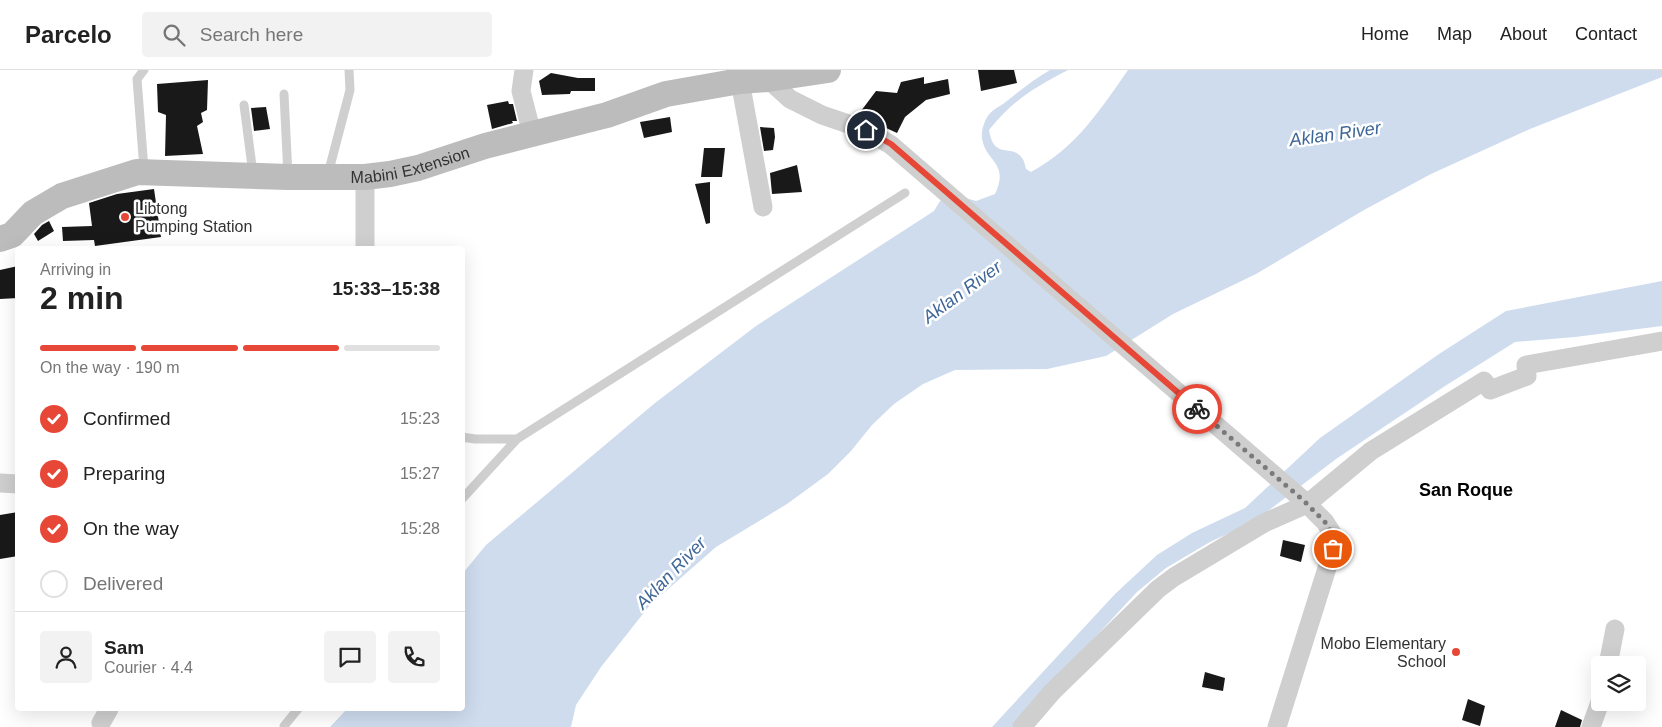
<!DOCTYPE html>
<html lang="en">
<head>
<meta charset="utf-8">
<style>
	body { margin:0; font-family:Helvetica,sans-serif; background:#f2f2f2; color:#222; height:100vh; display:flex; flex-direction:column; font-size:19px; white-space:nowrap }
	* { box-sizing:border-box; margin:0 }
	p { font-size:16px; color:#767676 }
	.icon { flex:none; width:28px; height:28px; fill:none; stroke:currentColor; stroke-width:2; stroke-linecap:round; stroke-linejoin:round }
	.map { position:relative; flex:1; overflow:hidden }
	.drawer { position:absolute; left:15px; top:176px; width:450px; height:465px; display:flex; flex-direction:column; background:#fff; border-radius:5px; box-shadow:0 5px 20px #0002 }
	.drawer>* { flex:none }
	.buttons { position:absolute; left:1591px; top:586px; display:grid; gap:10px }
	.buttons a { display:grid; place-items:center; width:55px; height:55px; border-radius:5px; background:#fff; box-shadow:0 5px 20px #0002; font-size:25px }
	.pin { position:absolute; display:grid; place-items:center; width:42px; height:42px; color:#fff; margin:-21px; border:2px solid #fff; border-radius:50%; box-shadow:0 1px 5px #0007 }
	.courier { position:absolute; display:grid; place-items:center; width:50px; height:50px; margin:-25px; border:4px solid #e74737; border-radius:50%; background:#fff; color:#222; box-shadow:0 1px 6px #0007 }
	.head em { font-style:normal; font-weight:600 }
	.head div { display:flex; flex-direction:column-reverse }
	.head { display:flex; align-items:center; justify-content:space-between; height:85px; padding:0 25px }
	h1 { font-size:32px; font-weight:600; line-height:38px }
	.bar { display:grid; grid-template-columns:repeat(4,1fr); gap:8px 5px; align-content:center; height:60px; padding:0 25px }
	.bar i { height:6px; border-radius:4px; background:#e0e0e0 }
	.bar .selected { background:#e74737 }
	.bar p { grid-column:span 4 }
	.line { display:flex; align-items:center; gap:12px; padding:0 25px; border-top:1px solid #e0e0e0 }
	.line div { flex:1 }
	.round { display:grid; place-items:center; flex:none; width:52px; height:52px; border-radius:5px; background:#f2f2f2 }
	ol { padding:0 25px; list-style:none }
	li { display:flex; align-items:center; gap:15px; height:55px }
	li p { margin-inline-start:auto }
	li .icon { padding:5px; border-radius:50%; background:#e74737; color:#fff; stroke-width:4 }
	li:last-child { color:#767676 }
	li i { width:28px; height:28px; border:2px solid #e0e0e0; border-radius:50% }
	header { display:flex; align-items:center; gap:30px; box-sizing:border-box; height:70px; padding:0 25px; background:#fff; border-bottom:1px solid #e0e0e0 }
	header strong { font-size:24px }
	nav { display:flex; gap:28px; margin-inline-start:auto; font-size:18px }
	.search { width:350px; height:45px; background:#f2f2f2; display:flex; align-items:center; gap:12px; box-sizing:border-box; padding:0 18px; border-radius:5px; color:#767676; font-size:19px }
	.map>svg:first-child { display:block }
</style>
</head>
<body>
<header>
<strong>Parcelo</strong>
<div class="search"><svg class="icon" aria-label="search" viewBox="0 0 24 24"><circle cx="10" cy="10" r="6"/><path d="M15 15l6 6"/></svg>Search here</div>
<nav><a>Home</a><a>Map</a><a>About</a><a>Contact</a></nav>
</header>
<div class="map">
<svg width="1662" height="657" viewBox="0 0 1662 657">
	<rect width="100%" height="100%" fill="#fff"/>
	<path fill="#cedcee" d="M 1050,0 L 1068,0 C 1034,18 1014,29 989,60 C 994,91 1012,73 1022,88 C 1024,90 1025,95 1026,99 L 1031,102 C 1076,78 1100,40 1128,0 L 1662,0 L 1662,7 L 1530,59 L 1431,104 L 1364,140 L 1256,204 L 1173,244 L 1106,286 L 1047,299 L 955,300 L 923,314 L 894,334 L 872,355 L 851,381 L 828,404 L 787,434 L 716,477 L 650,535 L 601,597 L 576,635 L 571,657 L 330,657 L 347,639 L 462,639 L 463,503 L 486,475 L 655,333 L 756,256 L 934,141 L 940,131 L 955,125 L 976,131 L 995,124 C 1010,92 985,92 982,68 C 981,62 984,51 988,46 C 991,41 998,37 1003,34 C 1018,22 1033,10 1050,0 Z
		M 1662,211 L 1662,256 L 1575,267 L 1515,272 L 1445,316 L 1336,389 L 1255,451 L 1210,472 L 1166,498 L 1137,522 L 1012,657 L 992,657 L 1115,524 L 1157,485 L 1192,463 L 1245,438 L 1320,368 L 1439,284 L 1506,241 Z"/>
	<path fill="#191919" d="M 978,0 L 1014,0 L 1017,13 L 981,21 Z
		M 551,3 L 578,8 L 595,8 L 595,21 L 571,21 L 570,24 L 542,25 L 539,11 Z
		M 924,7 L 924,14 L 948,9 L 950,24 L 926,30 L 905,47 L 897,63 L 858,45 L 876,21 L 897,23 L 901,12 Z
		M 208,10 L 207,40 L 201,43 L 203,52 L 197,56 L 203,84 L 165,86 L 166,45 L 158,42 L 157,14 Z
		M 508,31 L 509,34 L 513,34 L 517,51 L 512,51 L 513,53 L 492,59 L 487,35 Z
		M 266,37 L 270,59 L 254,61 L 251,38 Z
		M 670,47 L 672,62 L 644,68 L 640,52 Z
		M 760,57 L 774,58 L 775,67 L 773,80 L 764,81 Z
		M 704,78 L 725,78 L 722,107 L 701,107 Z
		M 797,95 L 802,122 L 772,124 L 770,103 Z
		M 710,112 L 710,153 L 706,154 L 695,114 Z
		M 154,119 L 161,167 L 95,176 L 94,170 L 63,171 L 62,157 L 92,156 L 89,133 L 117,124 Z
		M 49,151 L 54,161 L 38,171 L 34,164 L 42,155 Z
		M 18,196 L 18,228 L 0,229 L 0,200 Z
		M 18,442 L 18,486 L 0,489 L 0,445 Z
		M 1283,470 L 1305,475 L 1301,492 L 1280,486 Z
		M 1205,602 L 1225,608 L 1223,621 L 1202,617 Z
		M 1468,629 L 1485,636 L 1480,656 L 1462,650 Z
		M 1561,640 L 1582,650 L 1580,657 L 1555,657 Z"/>
	<g fill="none" stroke-linecap="round" stroke-linejoin="round">
		<path stroke="#cfcfcf" stroke-width="9" d="M 284,24 L 288,106
			M 244,35 L 253,104
			M 144,99 L 137,9 L 144,0
			M 328,104 L 350,20 L 349,0
			M 462,367 L 475,369 L 517,369
			M 462,429 L 517,369 L 905,123
			M 284,656 L 298,639"/>
		<path stroke="#cfcfcf" stroke-width="19" d="M 524,0 L 521,21 L 532,64
			M 768,9 L 790,29 L 822,45 L 866,60 L 891,75 L 1303,430 L 1325,452 L 1332,463 L 1333,479 L 1277,657
			M 740,11 L 763,137
			M 365,179 L 365,107
			M 0,413 L 18,414
			M 1608,595 L 1615,559
			M 101,653 L 109,639
			M 1022,657 L 1052,622 L 1158,519 L 1174,507 L 1264,453 L 1307,434 L 1371,381 L 1484,311 L 1490,320 L 1527,306 L 1526,295 L 1662,271
			M 1591,657 L 1600,632"/>
		<path stroke="#bcbcbc" stroke-width="26" id="s1" d="M 0,169 L 12,165 L 33,143 L 62,126 L 137,102 L 288,107 L 365,107 L 390,104 L 418,98 L 485,76 L 532,64 L 607,45 L 666,24 L 740,11 L 768,9 L 828,0"/>
	</g>
	<g fill="none" stroke-linecap="round" stroke-linejoin="round">
		<path stroke="#7a7a7a" stroke-width="5" stroke-dasharray="0 9" d="M 1197,339 L 1303,430 L 1325,452 L 1332,463 L 1333,479"/>
		<path stroke="#e74737" stroke-width="6" d="M 866,60 L 891,74 L 1197,339"/>
	</g>
	<g fill="#e74737" stroke="#fff" stroke-width="2">
		<circle cx="125" cy="147" r="5"/>
		<circle cx="1456" cy="582" r="5"/>
	</g>
	<g text-anchor="middle" dominant-baseline="central" stroke-width="5" stroke-linejoin="round" paint-order="stroke">
		<g font-size="16" fill="#323232" stroke="#fff">
			<text stroke="none"><textPath href="#s1" startOffset="430">Mabini Extension</textPath></text>
		</g>
		<g font-size="16" fill="#323232" stroke="#fff" text-anchor="start">
			<text x="135" y="138">Libtong<tspan x="135" dy="18">Pumping Station</tspan></text>
			<text x="1446" y="573" text-anchor="end">Mobo Elementary<tspan x="1446" dy="18">School</tspan></text>
		</g>
		<g font-size="18" font-style="italic" fill="#3e6697" stroke="#fff">
			<text transform="translate(1335 64) rotate(-8)">Aklan River</text>
			<text transform="translate(962 222) rotate(-36)">Aklan River</text>
			<text transform="translate(671 503) rotate(-46)">Aklan River</text>
		</g>
		<g font-size="18" font-weight="bold" fill="#000" stroke="#fff">
			<text x="1466" y="420">San Roque</text>
		</g>
	</g>
</svg>
<div class="buttons">
<a><svg class="icon" aria-label="layers" viewBox="0 0 24 24"><path d="M12 4l9 5-9 5-9-5zM3 14l9 5 9-5"/></svg></a>
</div>
<div class="pin" style="left:1333px;top:479px;background:#ea580c"><svg class="icon" aria-label="bag" viewBox="0 0 24 24"><path d="M5 8h14l-1 12H6zM9 8a3 3 0 0 1 6 0"/></svg></div>
<div class="pin" style="left:866px;top:60px;background:#1f2937"><svg class="icon" aria-label="home" viewBox="0 0 24 24"><path d="M3 11l9-7 9 7M6 9v11h12V9"/></svg></div>
<div class="courier" style="left:1197px;top:339px"><svg class="icon" aria-label="bike" viewBox="0 0 24 24"><circle cx="6" cy="16" r="4"/><circle cx="18" cy="16" r="4"/><path d="M6 16l4-8h5l3 8M10 8l3 8H6M13 5h3"/></svg></div>
<section class="drawer">
<div class="head"><div><h1>2 min</h1><p>Arriving in</p></div><em>15:33–15:38</em></div>
<div class="bar"><i class="selected"></i><i class="selected"></i><i class="selected"></i><i></i><p>On the way · 190 m</p></div>
<ol>
<li><svg class="icon" aria-label="check" viewBox="0 0 24 24"><path d="M5 12l5 5 9-10"/></svg>Confirmed<p>15:23</p></li>
<li><svg class="icon" aria-label="check" viewBox="0 0 24 24"><path d="M5 12l5 5 9-10"/></svg>Preparing<p>15:27</p></li>
<li><svg class="icon" aria-label="check" viewBox="0 0 24 24"><path d="M5 12l5 5 9-10"/></svg>On the way<p>15:28</p></li>
<li><i></i>Delivered</li>
</ol>
<div class="line" style="height:90px"><a class="round"><svg class="icon" aria-label="person" viewBox="0 0 24 24"><circle cx="12" cy="8" r="4"/><path d="M4 21q1-7 8-7t8 7"/></svg></a><div><b>Sam</b><p>Courier · 4.4</p></div><a class="round"><svg class="icon" aria-label="chat" viewBox="0 0 24 24"><path d="M4 5h16v11H9l-5 4z"/></svg></a><a class="round"><svg class="icon" aria-label="phone" viewBox="0 0 24 24"><path d="M5 4h4l2 5-3 2q2 4 5 5l2-3 5 2v4C11 20 4 13 5 4z"/></svg></a></div>
</section>
</div>
</body>
</html>
